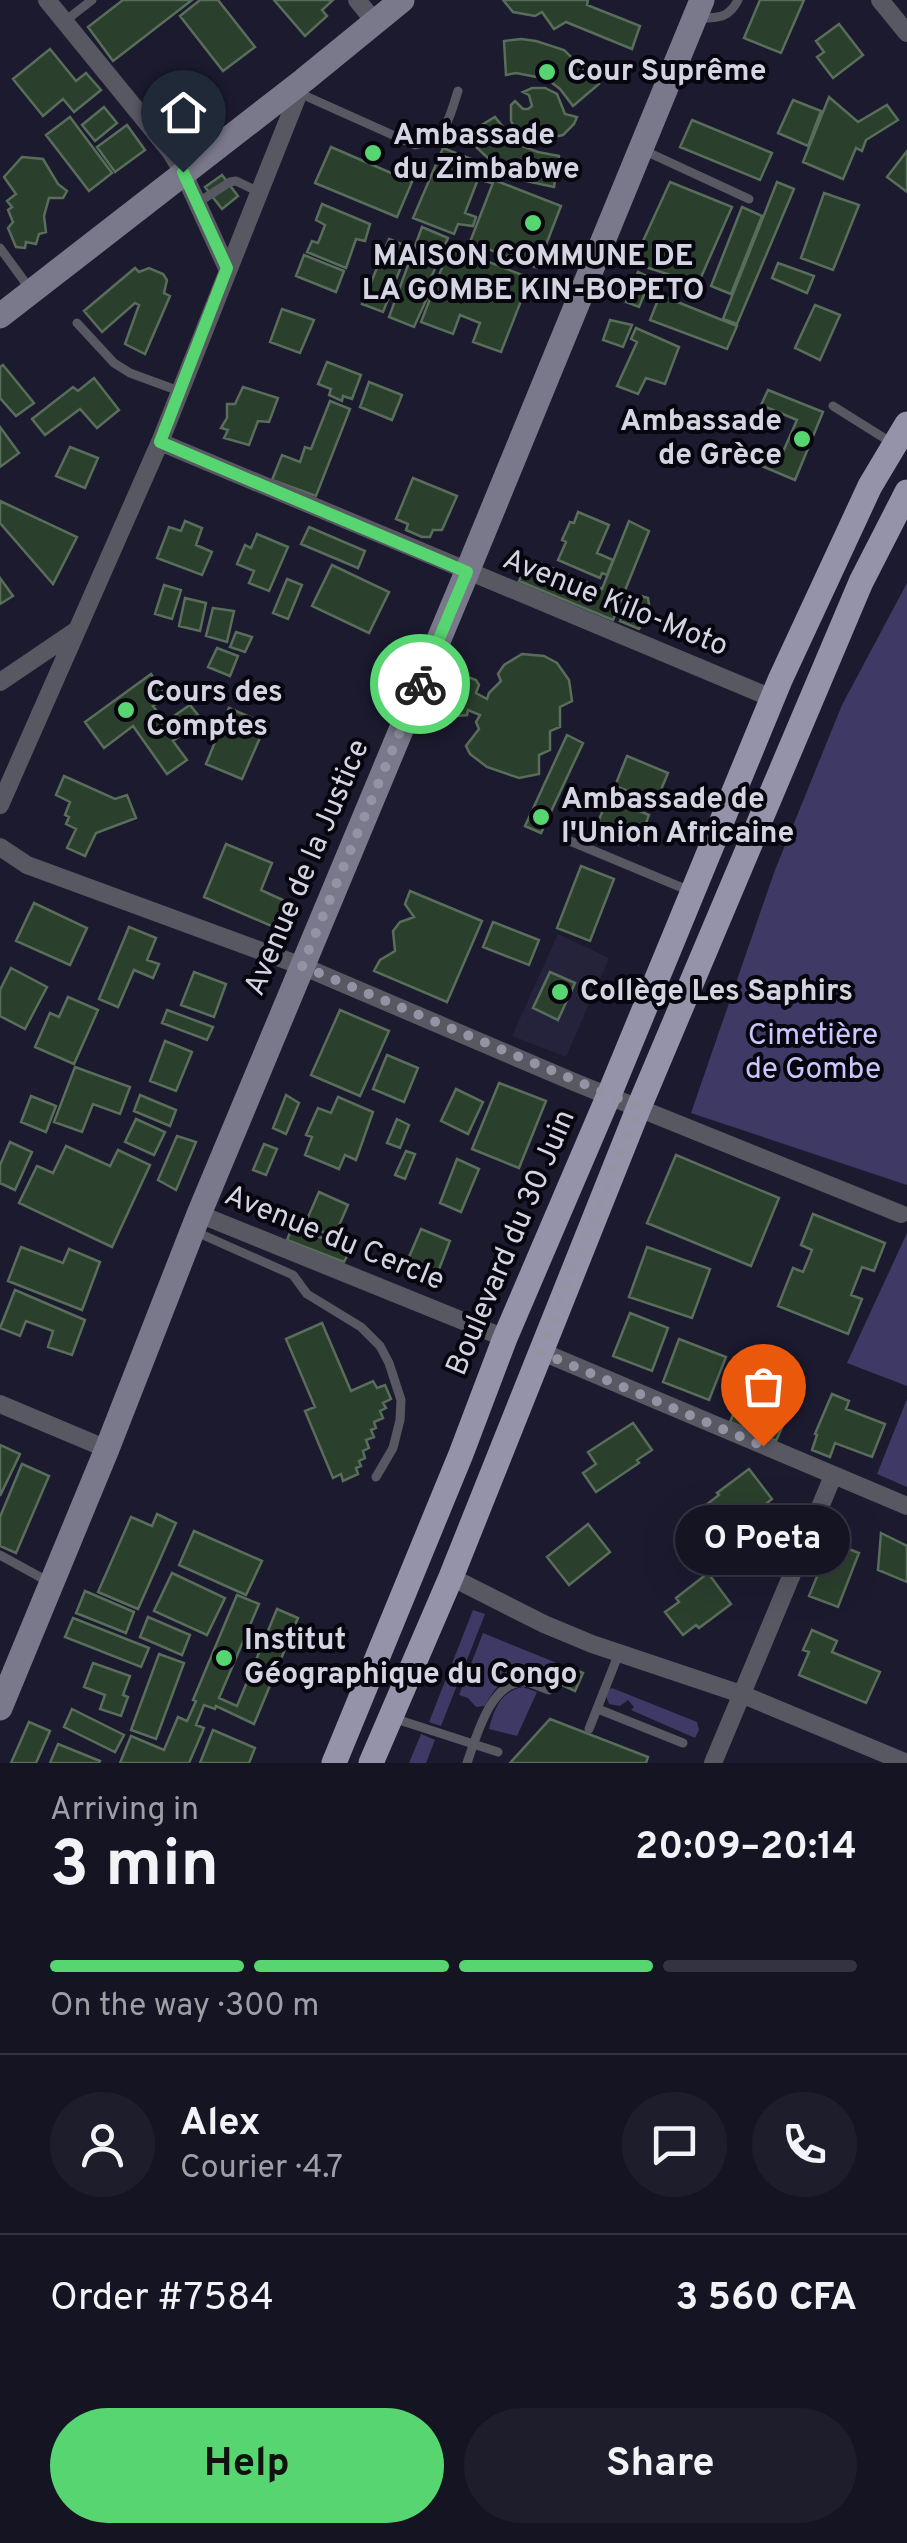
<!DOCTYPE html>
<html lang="en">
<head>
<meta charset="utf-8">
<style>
	body { margin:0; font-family:Overpass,sans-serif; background:#1e1d2b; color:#f1f3f6; height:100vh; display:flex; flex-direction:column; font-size:38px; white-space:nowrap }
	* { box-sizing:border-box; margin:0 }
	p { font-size:32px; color:#9d9ea6 }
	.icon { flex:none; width:55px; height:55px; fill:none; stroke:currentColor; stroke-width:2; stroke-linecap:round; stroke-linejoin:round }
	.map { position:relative; height:1763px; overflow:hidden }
	.details { display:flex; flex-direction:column; background:#151423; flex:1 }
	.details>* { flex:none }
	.pin { position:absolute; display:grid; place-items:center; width:85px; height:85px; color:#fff; margin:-102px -42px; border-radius:50% 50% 50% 0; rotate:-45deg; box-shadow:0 0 10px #0007 }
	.pin .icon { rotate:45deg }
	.courier { position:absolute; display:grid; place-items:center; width:100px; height:100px; margin:-50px; border:8px solid #57d570; border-radius:50%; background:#fff; color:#222; box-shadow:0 2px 12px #0007 }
	.bubble { position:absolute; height:70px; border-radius:35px; background:#151423; box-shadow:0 10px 40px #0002,0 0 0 2px #343341; font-size:32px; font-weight:700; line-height:70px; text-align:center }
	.headline em { font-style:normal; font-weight:700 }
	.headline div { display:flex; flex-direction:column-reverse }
	.headline { display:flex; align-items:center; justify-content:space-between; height:170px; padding:0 50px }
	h1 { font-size:65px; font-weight:700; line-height:75px }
	.bar { display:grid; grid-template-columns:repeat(4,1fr); gap:15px 10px; align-content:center; height:120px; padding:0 50px }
	.bar i { height:12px; border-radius:8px; background:#343341 }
	.bar .current { background:#57d570 }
	.bar p { grid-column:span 4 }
	.line { display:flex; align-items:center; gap:25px; padding:0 50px; border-top:2px solid #343341 }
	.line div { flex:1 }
	.round { display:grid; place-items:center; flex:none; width:105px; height:105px; border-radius:52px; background:#1e1d2b }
	.action { display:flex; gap:20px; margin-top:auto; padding:20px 50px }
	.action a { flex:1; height:115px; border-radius:60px; background:#57d570; color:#111; font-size:40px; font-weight:700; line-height:115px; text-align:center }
	.action a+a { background:#1e1d2b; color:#f1f3f6 }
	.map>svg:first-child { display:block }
</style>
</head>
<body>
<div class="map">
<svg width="907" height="1763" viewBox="0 0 907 1763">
	<rect width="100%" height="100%" fill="#1c1a2f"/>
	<path fill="#25223c" d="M 558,934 L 609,958 L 566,1057 L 512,1036 Z"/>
	<path fill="#3f3966" d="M 907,583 L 907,1185 L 691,1113 L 775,870 L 842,705 Z
		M 907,1233 L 907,1386 L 847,1363 Z
		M 907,1399 L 907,1487 L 877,1474 Z
		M 473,1610 L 485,1614 L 441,1726 L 429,1722 Z
		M 483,1633 L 564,1666 L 556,1686 C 522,1672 503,1670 485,1706 L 476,1707 L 468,1698 L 459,1695 Z
		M 523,1687 L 537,1692 L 517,1736 L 489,1729 C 494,1709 501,1691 523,1687 Z
		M 612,1688 L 697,1722 L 699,1730 L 695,1738 L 631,1710 L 634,1707 L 628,1700 L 620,1706 L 609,1704 L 606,1696 L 608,1690 Z
		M 421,1734 L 435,1740 L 426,1763 L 409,1763 Z"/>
	<path fill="#2b3f2d" stroke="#586d5a" stroke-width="2.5" d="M 123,0 L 192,0 L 113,61 L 88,27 Z
		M 200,0 L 218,0 L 255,47 L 223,71 L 180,16 Z
		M 274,0 L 333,0 L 322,10 L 327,16 L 305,36 Z
		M 503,0 L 588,0 L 587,5 L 640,26 L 632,49 L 566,22 L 554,29 L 542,12 L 535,16 L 513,12 Z
		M 760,0 L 804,0 L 781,53 L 744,38 Z
		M 839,24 L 863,55 L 833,78 L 817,57 L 824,52 L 816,41 Z
		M 521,39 L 536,41 L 564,50 L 599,84 L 573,106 L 560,89 L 547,79 L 516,73 L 506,75 L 504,41 Z
		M 50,49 L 76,81 L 86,73 L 101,90 L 74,112 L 63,99 L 43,116 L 13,79 Z
		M 532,88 L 545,88 L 557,94 L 565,114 L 577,117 L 574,124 L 563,135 L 534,141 L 525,138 L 516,130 L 511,121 L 511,105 L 515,101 L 523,109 L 528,109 L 532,106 L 529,95 L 523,92 Z
		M 829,97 L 858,122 L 887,105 L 898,120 L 866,140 L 862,151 L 856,148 L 843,179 L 803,162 Z
		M 793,100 L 821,111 L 808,146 L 778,133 Z
		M 104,107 L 117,123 L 95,141 L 82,125 Z
		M 70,117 L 112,173 L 89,191 L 46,135 Z
		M 495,117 L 512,138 L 524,147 L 538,152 L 559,156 L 554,187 L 517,179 L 503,172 L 475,146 L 467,134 Z
		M 692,120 L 772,153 L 760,180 L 680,147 Z
		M 692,120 L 772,153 L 760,180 L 680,147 Z
		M 127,125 L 145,150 L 115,172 L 97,147 Z
		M 331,147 L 412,182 L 397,217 L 315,183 Z
		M 443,148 L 484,164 L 482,171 L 494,174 L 491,183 L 478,179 L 465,213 L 476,217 L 473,226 L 458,224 L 454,234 L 413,218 Z
		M 907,151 L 907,192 L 887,177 Z
		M 22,157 L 43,159 L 58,184 L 67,191 L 63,198 L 49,198 L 44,216 L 46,232 L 39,234 L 36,244 L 26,242 L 25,248 L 16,247 L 8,228 L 13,222 L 8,210 L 12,207 L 7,201 L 16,194 L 4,177 Z
		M 222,175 L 238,196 L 222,209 L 205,187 Z
		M 494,180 L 561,206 L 537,268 L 470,242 Z
		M 670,182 L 732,207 L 698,284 L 633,263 Z
		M 777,182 L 794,189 L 737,324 L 723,319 Z
		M 824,193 L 859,205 L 833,270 L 801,258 Z
		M 322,204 L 370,224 L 365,241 L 356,239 L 346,268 L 307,252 L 312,241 L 318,243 L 325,225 L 316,220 Z
		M 742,207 L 762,216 L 731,294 L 711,286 Z
		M 422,227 L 448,238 L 428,285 L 432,287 L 414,327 L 389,317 Z
		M 389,239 L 409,247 L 383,312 L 362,304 Z
		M 450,247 L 530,278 L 501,352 L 473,342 L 480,323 L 460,315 L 453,334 L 421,322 Z
		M 304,255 L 344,271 L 336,292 L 296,276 Z
		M 778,263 L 814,276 L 807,293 L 772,278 Z
		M 135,268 L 139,272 L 149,268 L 163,274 L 167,280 L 164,293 L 170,296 L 145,354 L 125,344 L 139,305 L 135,303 L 102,332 L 84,311 Z
		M 638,272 L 651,278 L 639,307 L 626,302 Z
		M 660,295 L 737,326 L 727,349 L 650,320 Z
		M 815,305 L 840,315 L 820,360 L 795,348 Z
		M 282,309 L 314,320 L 300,353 L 270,342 Z
		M 610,320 L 632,325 L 623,347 L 603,340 Z
		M 636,328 L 679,347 L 665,384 L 646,378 L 638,394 L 617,386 L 637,342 L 631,339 Z
		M 327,362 L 361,375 L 352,399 L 343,396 L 342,401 L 329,395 L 331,389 L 318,384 Z
		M 3,365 L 34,403 L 16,416 L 0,398 L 0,367 Z
		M 94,378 L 119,410 L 97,428 L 80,409 L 45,435 L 32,419 L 73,387 L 78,391 Z
		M 369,382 L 402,395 L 392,420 L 360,407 Z
		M 243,387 L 278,398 L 269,422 L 258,421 L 249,445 L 224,438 L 228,430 L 221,428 L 227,418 L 227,404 L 235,404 Z
		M 768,390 L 823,412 L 795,480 L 743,458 L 747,448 L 779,461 L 797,420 L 761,405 Z
		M 330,401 L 350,409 L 316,496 L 272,480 L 282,455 L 300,462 L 305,447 L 311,449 Z
		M 0,427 L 19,453 L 0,467 Z
		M 70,447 L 98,458 L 85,488 L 56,476 Z
		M 413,478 L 457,496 L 442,530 L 433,530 L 430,537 L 422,537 L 406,530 L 408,524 L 396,519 Z
		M 0,501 L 77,537 L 53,584 L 0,523 Z
		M 578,512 L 609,525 L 597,553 L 613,560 L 607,575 L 602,573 L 600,578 L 558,560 L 566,542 L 562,540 L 570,522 L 574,523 Z
		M 185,521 L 202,528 L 196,545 L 212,552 L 202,575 L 157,558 L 169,527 L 181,531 Z
		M 629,521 L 649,531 L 613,620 L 519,581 L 526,566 L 539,571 L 542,564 L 602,589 Z
		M 309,527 L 365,551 L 358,568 L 301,544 Z
		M 257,534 L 288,547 L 269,591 L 249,583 L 254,571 L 237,564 L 245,545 L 251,548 Z
		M 332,565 L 389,592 L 369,633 L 312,606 Z
		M 0,578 L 13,596 L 0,604 Z
		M 287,579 L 302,585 L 288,619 L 273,613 Z
		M 164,585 L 181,590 L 172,619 L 155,614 Z
		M 641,596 L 648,598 L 650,611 L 639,629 L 620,621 L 629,602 Z
		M 185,598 L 206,603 L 200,631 L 179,626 Z
		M 213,608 L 234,611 L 227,642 L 206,636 Z
		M 236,632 L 252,637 L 245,652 L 230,647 Z
		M 217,648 L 238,656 L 230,676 L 208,667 Z
		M 522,654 L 544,656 L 557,663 L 569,680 L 572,701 L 560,707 L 560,727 L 550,731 L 550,750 L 539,755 L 539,774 L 519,778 L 487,767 L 470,754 L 466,746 L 479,729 L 476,722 L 480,715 L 468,710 L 467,715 L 457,716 L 449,707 L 461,679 L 465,676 L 476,680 L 479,685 L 476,693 L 487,699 L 489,693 L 501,681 L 498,674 L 504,665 Z
		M 151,674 L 167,697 L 153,706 L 165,722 L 190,705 L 202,720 L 173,741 L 187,760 L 167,774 L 133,726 L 104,748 L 85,722 Z
		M 229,708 L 266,724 L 242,779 L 206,764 Z
		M 567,735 L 583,743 L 541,833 L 525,826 Z
		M 627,756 L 668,773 L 656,802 L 615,786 Z
		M 64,776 L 115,799 L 127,795 L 136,818 L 96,833 L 85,856 L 67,848 L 76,829 L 66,824 L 69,817 L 65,815 L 70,802 L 56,795 Z
		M 608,798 L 649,815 L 638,844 L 596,827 Z
		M 226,844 L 272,863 L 261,890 L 285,901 L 274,927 L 204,897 Z
		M 581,866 L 614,879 L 590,941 L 557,928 Z
		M 410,891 L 482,921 L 447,1002 L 374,971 L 380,960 L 395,951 L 393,931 L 400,922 L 414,917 L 405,904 Z
		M 34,903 L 87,928 L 70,965 L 16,941 Z
		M 493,922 L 539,940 L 529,965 L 483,947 Z
		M 129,927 L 156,938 L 147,960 L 159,964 L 153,978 L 134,970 L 118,1007 L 99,999 Z
		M 11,968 L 47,987 L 25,1029 L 0,1016 L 0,990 Z
		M 194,972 L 226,984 L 214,1017 L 181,1005 Z
		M 550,972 L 575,983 L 558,1020 L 533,1008 Z
		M 68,997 L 98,1010 L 74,1064 L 35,1047 L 50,1013 L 59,1017 Z
		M 167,1010 L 213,1027 L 207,1040 L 162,1023 Z
		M 340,1010 L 389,1031 L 360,1096 L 311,1075 Z
		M 165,1041 L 192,1052 L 176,1091 L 150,1081 Z
		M 387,1055 L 418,1068 L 404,1102 L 373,1089 Z
		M 75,1067 L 130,1087 L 120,1114 L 93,1104 L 82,1132 L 54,1122 Z
		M 499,1083 L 546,1101 L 519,1168 L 472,1149 Z
		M 456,1089 L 483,1102 L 468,1134 L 441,1121 Z
		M 140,1095 L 176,1110 L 170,1126 L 134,1111 Z
		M 286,1095 L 299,1103 L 286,1134 L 273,1128 Z
		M 31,1096 L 56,1106 L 46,1132 L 21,1122 Z
		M 338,1097 L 373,1112 L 356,1160 L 345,1155 L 339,1169 L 305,1155 L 312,1137 L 306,1135 L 318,1108 L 331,1113 Z
		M 136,1119 L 165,1132 L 154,1155 L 125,1142 Z
		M 397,1119 L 409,1125 L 400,1148 L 387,1143 Z
		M 177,1136 L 196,1142 L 176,1190 L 158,1180 Z
		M 10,1142 L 32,1152 L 15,1190 L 0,1183 L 0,1165 Z
		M 264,1144 L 277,1149 L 266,1175 L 253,1170 Z
		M 66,1146 L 110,1166 L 118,1150 L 150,1165 L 112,1247 L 19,1203 L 37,1166 L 53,1173 Z
		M 406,1151 L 415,1154 L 405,1179 L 395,1175 Z
		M 676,1155 L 779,1198 L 751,1266 L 647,1223 Z
		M 457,1159 L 479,1169 L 461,1212 L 440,1203 Z
		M 319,1192 L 348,1205 L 334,1237 L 305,1224 Z
		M 813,1214 L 885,1243 L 874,1271 L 862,1267 L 851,1295 L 862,1299 L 848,1334 L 778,1306 L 793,1268 L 803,1272 L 812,1250 L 801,1245 Z
		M 293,1225 L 333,1243 L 336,1238 L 352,1246 L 344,1262 L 287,1240 Z
		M 421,1229 L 450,1241 L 434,1282 L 403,1271 Z
		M 21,1247 L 63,1263 L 69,1249 L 100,1262 L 82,1310 L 8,1281 Z
		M 647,1247 L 710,1269 L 692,1318 L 629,1297 Z
		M 15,1290 L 85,1320 L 72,1355 L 48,1347 L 53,1331 L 26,1321 L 20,1336 L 0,1328 Z
		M 630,1313 L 668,1328 L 652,1371 L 613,1356 Z
		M 322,1323 L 351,1391 L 373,1381 L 377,1388 L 385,1385 L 391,1399 L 383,1403 L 386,1408 L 380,1411 L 383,1418 L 374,1422 L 376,1428 L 371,1430 L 374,1437 L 366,1440 L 369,1448 L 363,1451 L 365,1458 L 359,1461 L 361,1466 L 356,1468 L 358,1474 L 343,1481 L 341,1474 L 333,1478 L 305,1411 L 315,1407 L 286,1339 Z
		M 679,1339 L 726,1357 L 709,1400 L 663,1382 Z
		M 754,1365 L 801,1385 L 776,1441 L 730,1422 Z
		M 832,1394 L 849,1401 L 846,1409 L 885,1424 L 872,1457 L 835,1443 L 830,1457 L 812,1450 L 817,1435 L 815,1434 Z
		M 633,1423 L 652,1450 L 637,1460 L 639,1463 L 596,1492 L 583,1473 L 596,1464 L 588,1452 Z
		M 0,1445 L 20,1454 L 0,1496 Z
		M 22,1464 L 49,1476 L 16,1553 L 0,1546 L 0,1517 Z
		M 749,1469 L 772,1499 L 741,1524 L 738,1520 L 725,1530 L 706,1505 L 719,1495 L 717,1493 Z
		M 157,1514 L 176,1523 L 138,1609 L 98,1592 L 131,1517 L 152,1526 Z
		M 588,1524 L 610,1552 L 569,1585 L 547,1557 Z
		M 194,1531 L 262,1561 L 246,1595 L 179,1565 Z
		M 881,1533 L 907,1546 L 907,1582 L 878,1570 Z
		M 831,1542 L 859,1553 L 838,1607 L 809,1596 Z
		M 172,1573 L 225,1598 L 207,1635 L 154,1611 Z
		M 708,1573 L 731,1604 L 699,1628 L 696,1625 L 683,1635 L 665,1612 L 679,1602 L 676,1598 Z
		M 85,1591 L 134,1612 L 126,1633 L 76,1613 Z
		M 237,1595 L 259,1604 L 219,1698 L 237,1706 L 277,1609 L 298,1618 L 254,1724 L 216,1706 L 215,1709 L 204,1705 L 196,1725 L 204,1728 L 189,1763 L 120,1763 L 131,1736 L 164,1750 L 178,1717 L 187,1721 L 196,1701 L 193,1700 Z
		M 148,1617 L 190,1635 L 182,1655 L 140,1637 Z
		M 73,1618 L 149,1648 L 141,1667 L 65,1637 Z
		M 812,1630 L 837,1641 L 832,1652 L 880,1672 L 866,1703 L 799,1675 L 809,1652 L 803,1650 Z
		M 159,1654 L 184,1663 L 156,1739 L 131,1730 Z
		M 93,1663 L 130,1676 L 123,1695 L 128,1697 L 121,1716 L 100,1709 L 105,1695 L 84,1687 Z
		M 569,1667 L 583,1673 L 575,1691 L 562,1685 Z
		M 72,1709 L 124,1735 L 115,1752 L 64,1727 Z
		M 550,1719 L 648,1757 L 646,1763 L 510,1763 Z
		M 29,1722 L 50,1731 L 36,1763 L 11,1763 Z
		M 213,1730 L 255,1748 L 249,1763 L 200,1763 Z
		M 58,1744 L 100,1761 L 99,1763 L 50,1763 Z"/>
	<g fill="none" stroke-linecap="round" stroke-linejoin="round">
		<path stroke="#585863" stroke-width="9" d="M 700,18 C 719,18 729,18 738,0
			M 65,21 L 92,0
			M 299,93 L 415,145 C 448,138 448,120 458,91
			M 643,150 L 749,199
			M 197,203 L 230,182 L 236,181 L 259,192
			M 0,248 L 30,289
			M 77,323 L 114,363 L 130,373 L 179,391
			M 833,406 L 892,443
			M 570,841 L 690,891
			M 194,1231 L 293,1275 L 307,1294 L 361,1327 L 380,1346 L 389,1363 L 401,1400 L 400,1420 L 393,1448 L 376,1477
			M 0,1555 L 49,1582
			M 598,1709 L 683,1743
			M 393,1718 L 498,1752
			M 589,1729 L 619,1653
			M 467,1763 C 476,1738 491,1679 526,1682 C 533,1683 542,1688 549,1690"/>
		<path stroke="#585863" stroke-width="18" d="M 47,0 L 170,151 L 183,172 L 227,268
			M 357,0 L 375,22
			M 880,0 L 907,33
			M 160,442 L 772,698
			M 0,682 L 77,630
			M 0,805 L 160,442 L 304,80
			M 0,847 L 27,865 L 302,966 L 574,1082 L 901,1214
			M 199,1214 L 505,1338
			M 540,1351 L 907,1506
			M 0,1404 L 107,1449
			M 451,1577 L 544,1624 L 592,1644 L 741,1694 L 907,1763
			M 713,1763 L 833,1476"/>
		<path stroke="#7a798b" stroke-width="25" d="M 0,316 L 304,80 L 402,0
			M 0,1708 L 107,1449 L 199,1214 L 467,572 L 702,0"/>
		<path stroke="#9493aa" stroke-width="25" d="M 334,1763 L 461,1454 L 505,1338 L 609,1095 L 780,680 L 870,486 L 907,424
			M 371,1763 L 451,1577 L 639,1107 L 781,771 L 861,582 L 907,492"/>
	</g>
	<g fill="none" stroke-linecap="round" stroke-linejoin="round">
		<path stroke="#9493a3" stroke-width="10" stroke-dasharray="0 18" d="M 420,684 L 302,966 L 639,1107 L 540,1352 L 763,1446"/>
		<path stroke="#57d570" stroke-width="12" d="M 183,172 L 227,268 L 160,442 L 467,572 L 420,684"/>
	</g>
	<g fill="#57d570" stroke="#07060f" stroke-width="4">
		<circle cx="547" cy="72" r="10"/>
		<circle cx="373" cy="153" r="10"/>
		<circle cx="533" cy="223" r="10"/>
		<circle cx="802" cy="439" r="10"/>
		<circle cx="126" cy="710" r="10"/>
		<circle cx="541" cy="817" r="10"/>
		<circle cx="560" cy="992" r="10"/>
		<circle cx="224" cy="1658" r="10"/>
	</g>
	<g text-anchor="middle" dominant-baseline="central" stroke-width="8" stroke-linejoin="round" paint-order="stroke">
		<g font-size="30" font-weight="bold" fill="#d4d4e2" stroke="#07060f" text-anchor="start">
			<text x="567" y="72">Cour Suprême</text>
			<text x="393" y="136">Ambassade<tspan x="393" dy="34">du Zimbabwe</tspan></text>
			<text x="533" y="257" text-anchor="middle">MAISON COMMUNE DE<tspan x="533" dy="34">LA GOMBE KIN-BOPETO</tspan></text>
			<text x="782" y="422" text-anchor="end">Ambassade<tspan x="782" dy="34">de Grèce</tspan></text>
			<text x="146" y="693">Cours des<tspan x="146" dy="34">Comptes</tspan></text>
			<text x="561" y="800">Ambassade de<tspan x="561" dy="34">l'Union Africaine</tspan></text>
			<text x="580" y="992">Collège Les Saphirs</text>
			<text x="244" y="1641">Institut<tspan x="244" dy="34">Géographique du Congo</tspan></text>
		</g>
		<g font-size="30" fill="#d4d4e2" stroke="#07060f">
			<text transform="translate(615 604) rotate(22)">Avenue Kilo-Moto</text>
			<text transform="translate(308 868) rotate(-67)">Avenue de la Justice</text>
			<text transform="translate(334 1239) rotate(22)">Avenue du Cercle</text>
			<text transform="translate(512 1243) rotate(-67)">Boulevard du 30 Juin</text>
		</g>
		<g font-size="30" fill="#cac6fe" stroke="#07060f">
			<text x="813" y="1036">Cimetière<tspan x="813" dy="34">de Gombe</tspan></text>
		</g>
	</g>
</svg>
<div class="pin" style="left:763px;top:1446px;background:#ea580c"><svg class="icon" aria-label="bag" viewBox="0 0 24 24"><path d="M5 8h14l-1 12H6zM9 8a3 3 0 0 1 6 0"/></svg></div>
<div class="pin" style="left:183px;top:172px;background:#1f2937"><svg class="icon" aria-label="home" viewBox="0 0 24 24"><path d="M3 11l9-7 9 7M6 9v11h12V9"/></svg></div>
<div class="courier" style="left:420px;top:684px"><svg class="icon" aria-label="bike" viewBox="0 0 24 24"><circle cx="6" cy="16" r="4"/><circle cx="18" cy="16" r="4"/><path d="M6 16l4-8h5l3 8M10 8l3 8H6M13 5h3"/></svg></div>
<div class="bubble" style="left:675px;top:1505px;width:175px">O Poeta</div>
</div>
<section class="details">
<div class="headline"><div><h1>3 min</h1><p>Arriving in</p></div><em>20:09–20:14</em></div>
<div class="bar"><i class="current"></i><i class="current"></i><i class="current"></i><i></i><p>On the way · 300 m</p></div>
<div class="line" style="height:180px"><a class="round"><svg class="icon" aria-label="person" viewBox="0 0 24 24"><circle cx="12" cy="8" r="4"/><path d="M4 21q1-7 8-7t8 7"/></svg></a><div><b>Alex</b><p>Courier · 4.7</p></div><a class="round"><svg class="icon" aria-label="chat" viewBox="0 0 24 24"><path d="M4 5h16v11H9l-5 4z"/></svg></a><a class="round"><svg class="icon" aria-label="phone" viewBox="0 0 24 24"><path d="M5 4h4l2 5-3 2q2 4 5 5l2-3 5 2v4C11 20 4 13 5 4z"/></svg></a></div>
<div class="line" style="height:130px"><div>Order #7584</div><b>3 560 CFA</b></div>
<div class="action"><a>Help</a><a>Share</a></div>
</section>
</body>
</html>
